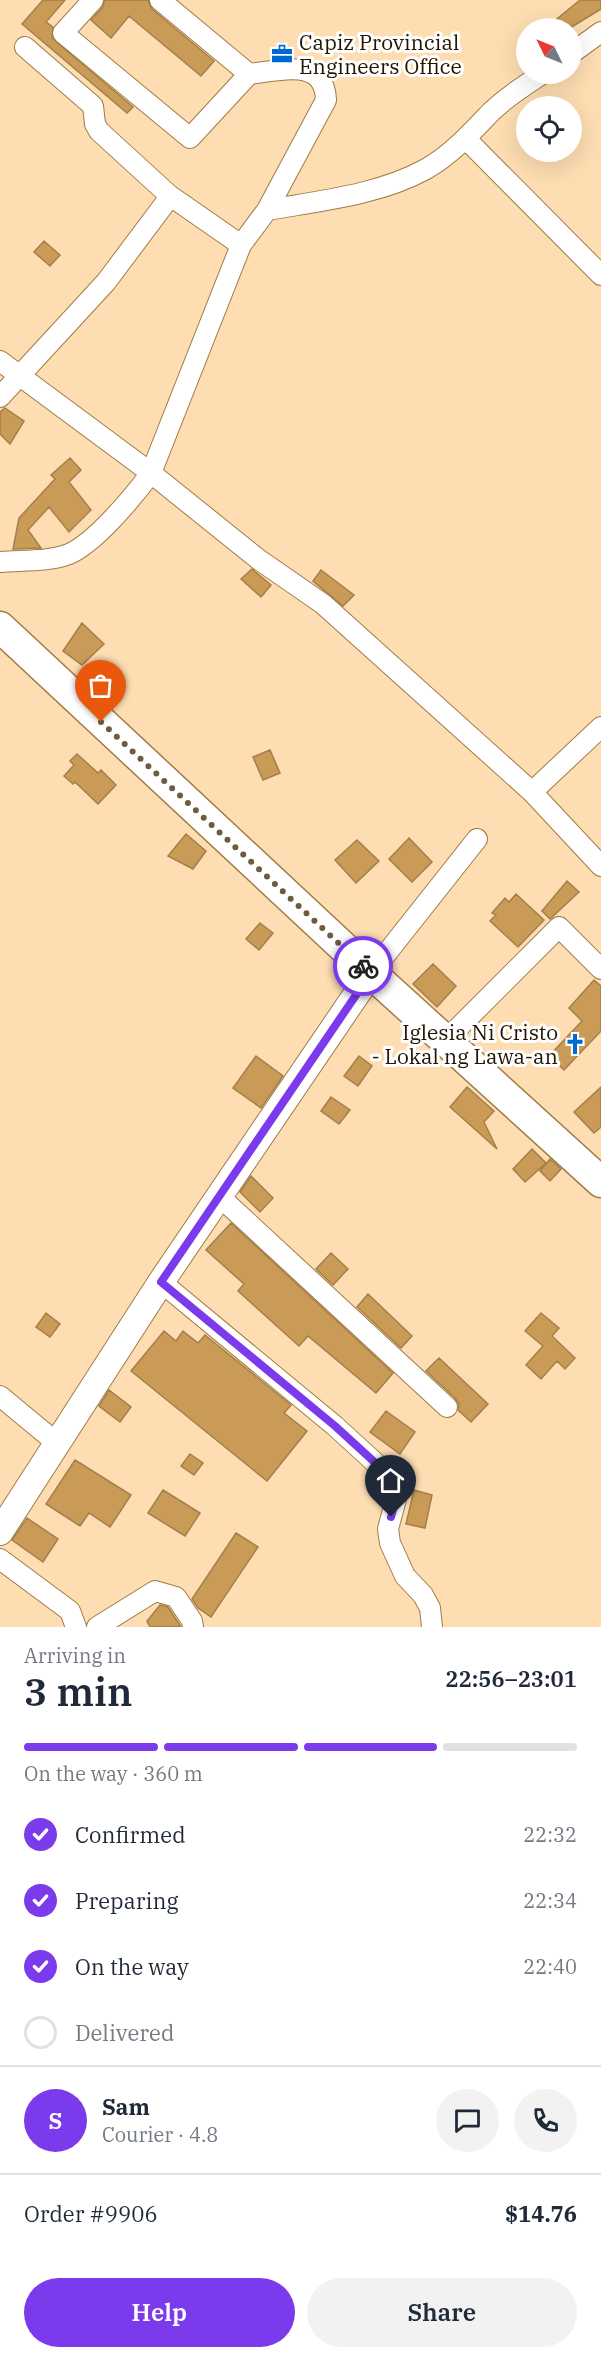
<!DOCTYPE html>
<html lang="en">
<head>
<meta charset="utf-8">
<style>
	body { margin:0; font-family:"IBM Plex Serif",serif; background:#f2f2f3; color:#1f2937; height:100vh; display:flex; flex-direction:column; font-size:22px; white-space:nowrap }
	* { box-sizing:border-box; margin:0 }
	p { font-size:20px; color:#747a83 }
	.icon { flex:none; width:33px; height:33px; fill:none; stroke:currentColor; stroke-width:2; stroke-linecap:round; stroke-linejoin:round }
	.map { position:relative; height:1627px; overflow:hidden }
	.side { display:flex; flex-direction:column; background:#fff; flex:1 }
	.side>* { flex:none }
	.needle { width:39px; rotate:313deg }
	.tools { position:absolute; left:516px; top:18px; display:grid; gap:12px }
	.tools a { display:grid; place-items:center; width:66px; height:66px; border-radius:50%; background:#fff; box-shadow:0 6px 24px #0002; font-size:30px }
	.pin { position:absolute; display:grid; place-items:center; width:51px; height:51px; color:#fff; margin:-62px -26px; border-radius:50% 50% 50% 0; rotate:-45deg; box-shadow:0 0 6px #0007 }
	.pin .icon { rotate:45deg }
	.courier { position:absolute; display:grid; place-items:center; width:60px; height:60px; margin:-30px; border:4px solid #7c3aed; border-radius:50%; background:#fff; color:#222; box-shadow:0 2px 8px #0007 }
	.headline em { font-style:normal; font-weight:600 }
	.headline div { display:flex; flex-direction:column-reverse }
	.headline { display:flex; align-items:center; justify-content:space-between; height:102px; padding:0 24px }
	h1 { font-size:39px; font-weight:600; line-height:45px }
	.bar { display:grid; grid-template-columns:repeat(4,1fr); gap:9px 6px; align-content:center; height:72px; padding:0 24px }
	.bar i { height:8px; border-radius:4px; background:#e0e1e3 }
	.bar .on { background:#7c3aed }
	.bar p { grid-column:span 4 }
	.line { display:flex; align-items:center; gap:15px; padding:0 24px; border-top:2px solid #e0e1e3 }
	.line div { flex:1 }
	.round { display:grid; place-items:center; flex:none; width:63px; height:63px; border-radius:32px; background:#f2f2f3 }
	ol { padding:0 24px; list-style:none }
	li { display:flex; align-items:center; gap:18px; height:66px }
	li p { margin-inline-start:auto }
	li .icon { padding:6px; border-radius:50%; background:#7c3aed; color:#fff; stroke-width:4 }
	li:last-child { color:#747a83 }
	li i { width:33px; height:33px; border:3px solid #e0e1e3; border-radius:50% }
	.button { display:flex; gap:12px; margin-top:auto; padding:12px 24px }
	.button a { flex:1; height:69px; border-radius:36px; background:#7c3aed; color:#fff; font-size:24px; font-weight:600; line-height:69px; text-align:center }
	.button a+a { background:#f2f2f3; color:#1f2937 }
	.map>svg:first-child { display:block }
</style>
</head>
<body>
<div class="map">
<svg width="601" height="1627" viewBox="0 0 601 1627">
	<rect width="100%" height="100%" fill="#fdddb1"/>
	<path fill="#ca9b57" stroke="#a37f4a" stroke-width="1.5" d="M 43,0 L 65,0 L 46,22 L 53,27 L 52,38 L 133,107 L 127,113 L 22,24 Z
		M 105,0 L 148,0 L 152,9 L 214,61 L 201,76 L 129,16 L 111,38 L 91,20 L 102,8 Z
		M 580,0 L 601,0 L 601,9 L 570,28 L 546,28 Z
		M 44,241 L 60,255 L 50,266 L 34,252 Z
		M 5,408 L 24,421 L 10,444 L 0,434 L 0,412 Z
		M 70,458 L 81,470 L 69,482 L 91,510 L 69,532 L 49,507 L 28,530 L 41,548 L 13,549 L 19,518 L 55,479 L 51,475 Z
		M 252,569 L 271,585 L 261,597 L 241,579 Z
		M 321,570 L 354,595 L 343,606 L 313,581 Z
		M 82,623 L 104,644 L 82,665 L 63,651 Z
		M 270,750 L 280,773 L 263,780 L 253,757 Z
		M 77,754 L 98,773 L 101,770 L 116,785 L 98,804 L 75,782 L 73,784 L 64,776 L 74,765 L 70,761 Z
		M 186,834 L 206,851 L 193,869 L 168,856 Z
		M 409,838 L 432,862 L 412,882 L 389,859 Z
		M 357,840 L 379,861 L 356,883 L 335,860 Z
		M 567,881 L 579,892 L 550,919 L 542,911 Z
		M 516,894 L 544,920 L 518,947 L 490,921 L 496,915 L 492,913 L 505,898 L 509,902 Z
		M 260,923 L 273,933 L 259,950 L 246,939 Z
		M 433,964 L 456,986 L 437,1007 L 413,984 Z
		M 594,980 L 601,986 L 601,1031 L 564,1070 L 549,1056 L 582,1021 L 569,1008 Z
		M 256,1056 L 283,1076 L 261,1108 L 233,1088 Z
		M 359,1056 L 372,1066 L 358,1086 L 344,1076 Z
		M 467,1087 L 494,1111 L 484,1122 L 497,1149 L 450,1107 Z
		M 601,1087 L 601,1127 L 594,1133 L 574,1112 Z
		M 331,1097 L 350,1110 L 339,1124 L 321,1111 Z
		M 532,1149 L 546,1163 L 525,1182 L 513,1169 Z
		M 550,1159 L 561,1169 L 550,1181 L 540,1171 Z
		M 251,1176 L 273,1198 L 260,1212 L 240,1192 Z
		M 231,1223 L 393,1373 L 376,1393 L 308,1336 L 299,1346 L 238,1291 L 244,1284 L 206,1250 Z
		M 331,1253 L 348,1269 L 333,1285 L 316,1269 Z
		M 368,1294 L 412,1336 L 401,1348 L 357,1307 Z
		M 46,1313 L 60,1324 L 50,1337 L 36,1327 Z
		M 541,1313 L 559,1328 L 552,1336 L 575,1358 L 565,1369 L 557,1361 L 541,1379 L 526,1365 L 543,1346 L 525,1331 Z
		M 164,1331 L 176,1341 L 183,1331 L 198,1343 L 205,1335 L 291,1405 L 284,1413 L 307,1431 L 267,1481 L 131,1371 Z
		M 439,1358 L 488,1404 L 471,1422 L 458,1410 L 459,1404 L 455,1398 L 426,1371 Z
		M 109,1390 L 131,1407 L 120,1422 L 99,1406 Z
		M 386,1411 L 415,1432 L 400,1454 L 370,1432 Z
		M 190,1454 L 203,1463 L 194,1475 L 181,1466 Z
		M 75,1460 L 131,1495 L 110,1527 L 89,1513 L 80,1526 L 46,1504 Z
		M 163,1490 L 200,1513 L 185,1536 L 148,1513 Z
		M 414,1490 L 432,1495 L 425,1528 L 406,1524 Z
		M 27,1518 L 58,1539 L 43,1562 L 12,1540 Z
		M 236,1533 L 258,1547 L 211,1617 L 198,1608 L 192,1599 Z
		M 160,1605 L 168,1607 L 181,1627 L 150,1627 L 147,1621 Z"/>
	<g fill="none" stroke-linecap="round" stroke-linejoin="round">
		<defs>
			<path id="minor" d="M 93,0 L 63,33 L 190,138 L 249,74
				M 572,53 L 601,32
				M 466,139 L 601,275
				M 169,195 L 241,245
				M 267,210 C 319,201 379,195 426,169 C 451,155 471,133 491,112 C 506,97 524,86 542,74
				M 0,361 L 151,473 L 258,559 L 323,604 L 532,792 L 601,866
				M 0,397 L 106,282 L 166,202 L 169,195 L 99,131 L 95,124 L 93,106 L 25,47
				M 0,562 C 21,560 49,562 69,554 C 95,543 133,497 151,473 L 241,245 L 267,210 L 326,100 C 324,56 279,71 249,74 L 160,0
				M 532,792 L 601,727
				M 371,973 L 477,839
				M 445,1041 L 559,927 L 601,969
				M 219,1196 L 447,1407
				M 161,1282 L 335,1426 L 393,1479 L 396,1499 L 388,1529 L 390,1543 L 405,1576 L 423,1595 L 430,1608 L 432,1627
				M 0,1396 L 58,1444
				M 0,1559 L 70,1611 L 76,1627
				M 97,1627 L 155,1591 L 176,1597 L 192,1621 L 193,1627"/>
			<path id="major" d="M 0,1532 L 161,1282 L 371,973"/>
			<path id="highway" d="M 0,627 L 371,973 L 601,1182"/>
		</defs>
		<use href="#minor" stroke="#a07b46" stroke-width="22"/>
		<use href="#major" stroke="#a07b46" stroke-width="28"/>
		<use href="#highway" stroke="#a07b46" stroke-width="33"/>
		<use href="#minor" stroke="#fff" stroke-width="20"/>
		<use href="#major" stroke="#fff" stroke-width="26"/>
		<use href="#highway" stroke="#fff" stroke-width="30"/>
	</g>
	<g fill="none" stroke-linecap="round" stroke-linejoin="round">
		<path stroke="#6f5b3f" stroke-width="6" stroke-dasharray="0 10.8" d="M 101,722 L 363,966"/>
		<path stroke="#7c3aed" stroke-width="8" d="M 363,966 L 371,973 L 161,1282 L 335,1426 L 393,1479 L 396,1499 L 391,1517"/>
	</g>
	<defs>
		<symbol id="office-bare" viewBox="-9 -9 18 18"><path d="M-6-3h4V-5.5h4V-3h4V5H-6ZM-1-4.5V-3h2v-1.5ZM-6 0V1H6V0Z" fill="#006ad2" stroke="#fff" stroke-width="2.5" paint-order="stroke"/></symbol>
		<symbol id="church-bare" viewBox="-9 -9 18 18"><path d="M-1.2-6h2.4v3.5h3.3v2.4h-3.3V6h-2.4V-.1h-3.3v-2.4h3.3Z" fill="#006ad2" stroke="#fff" stroke-width="2.5" paint-order="stroke"/></symbol>
	</defs>
	<g fill-rule="evenodd">
		<use href="#office-bare" x="267" y="39" width="30" height="30"/>
		<use href="#church-bare" x="560" y="1029" width="30" height="30"/>
	</g>
	<g text-anchor="middle" dominant-baseline="central" stroke-width="6" stroke-linejoin="round" paint-order="stroke">
		<g font-size="21" fill="#231501" stroke="#fff" text-anchor="start">
			<text x="299" y="42">Capiz Provincial<tspan x="299" dy="24">Engineers Office</tspan></text>
			<text x="558" y="1032" text-anchor="end">Iglesia Ni Cristo<tspan x="558" dy="24">- Lokal ng Lawa-an</tspan></text>
		</g>
	</g>
</svg>
<div class="tools">
<a><svg class="needle" viewBox="-14 -14 28 28"><path d="M0-13l5 13h-10z" fill="#e53935"/><path d="M0 13l5-13h-10z" fill="#747a83"/></svg></a>
<a><svg class="icon" aria-label="locate" viewBox="0 0 24 24"><circle cx="12" cy="12" r="6"/><path d="M12 2v4M12 18v4M2 12h4M18 12h4"/></svg></a>
</div>
<div class="pin" style="left:101px;top:722px;background:#ea580c"><svg class="icon" aria-label="bag" viewBox="0 0 24 24"><path d="M5 8h14l-1 12H6zM9 8a3 3 0 0 1 6 0"/></svg></div>
<div class="pin" style="left:391px;top:1517px;background:#1f2937"><svg class="icon" aria-label="home" viewBox="0 0 24 24"><path d="M3 11l9-7 9 7M6 9v11h12V9"/></svg></div>
<div class="courier" style="left:363px;top:966px"><svg class="icon" aria-label="bike" viewBox="0 0 24 24"><circle cx="6" cy="16" r="4"/><circle cx="18" cy="16" r="4"/><path d="M6 16l4-8h5l3 8M10 8l3 8H6M13 5h3"/></svg></div>
</div>
<section class="side">
<div class="headline"><div><h1>3 min</h1><p>Arriving in</p></div><em>22:56–23:01</em></div>
<div class="bar"><i class="on"></i><i class="on"></i><i class="on"></i><i></i><p>On the way · 360 m</p></div>
<ol>
<li><svg class="icon" aria-label="check" viewBox="0 0 24 24"><path d="M5 12l5 5 9-10"/></svg>Confirmed<p>22:32</p></li>
<li><svg class="icon" aria-label="check" viewBox="0 0 24 24"><path d="M5 12l5 5 9-10"/></svg>Preparing<p>22:34</p></li>
<li><svg class="icon" aria-label="check" viewBox="0 0 24 24"><path d="M5 12l5 5 9-10"/></svg>On the way<p>22:40</p></li>
<li><i></i>Delivered</li>
</ol>
<div class="line" style="height:108px"><b class="round" style="background:#7c3aed;color:#fff">S</b><div><b>Sam</b><p>Courier · 4.8</p></div><a class="round"><svg class="icon" aria-label="chat" viewBox="0 0 24 24"><path d="M4 5h16v11H9l-5 4z"/></svg></a><a class="round"><svg class="icon" aria-label="phone" viewBox="0 0 24 24"><path d="M5 4h4l2 5-3 2q2 4 5 5l2-3 5 2v4C11 20 4 13 5 4z"/></svg></a></div>
<div class="line" style="height:78px"><div>Order #9906</div><b>$14.76</b></div>
<div class="button"><a>Help</a><a>Share</a></div>
</section>
</body>
</html>
